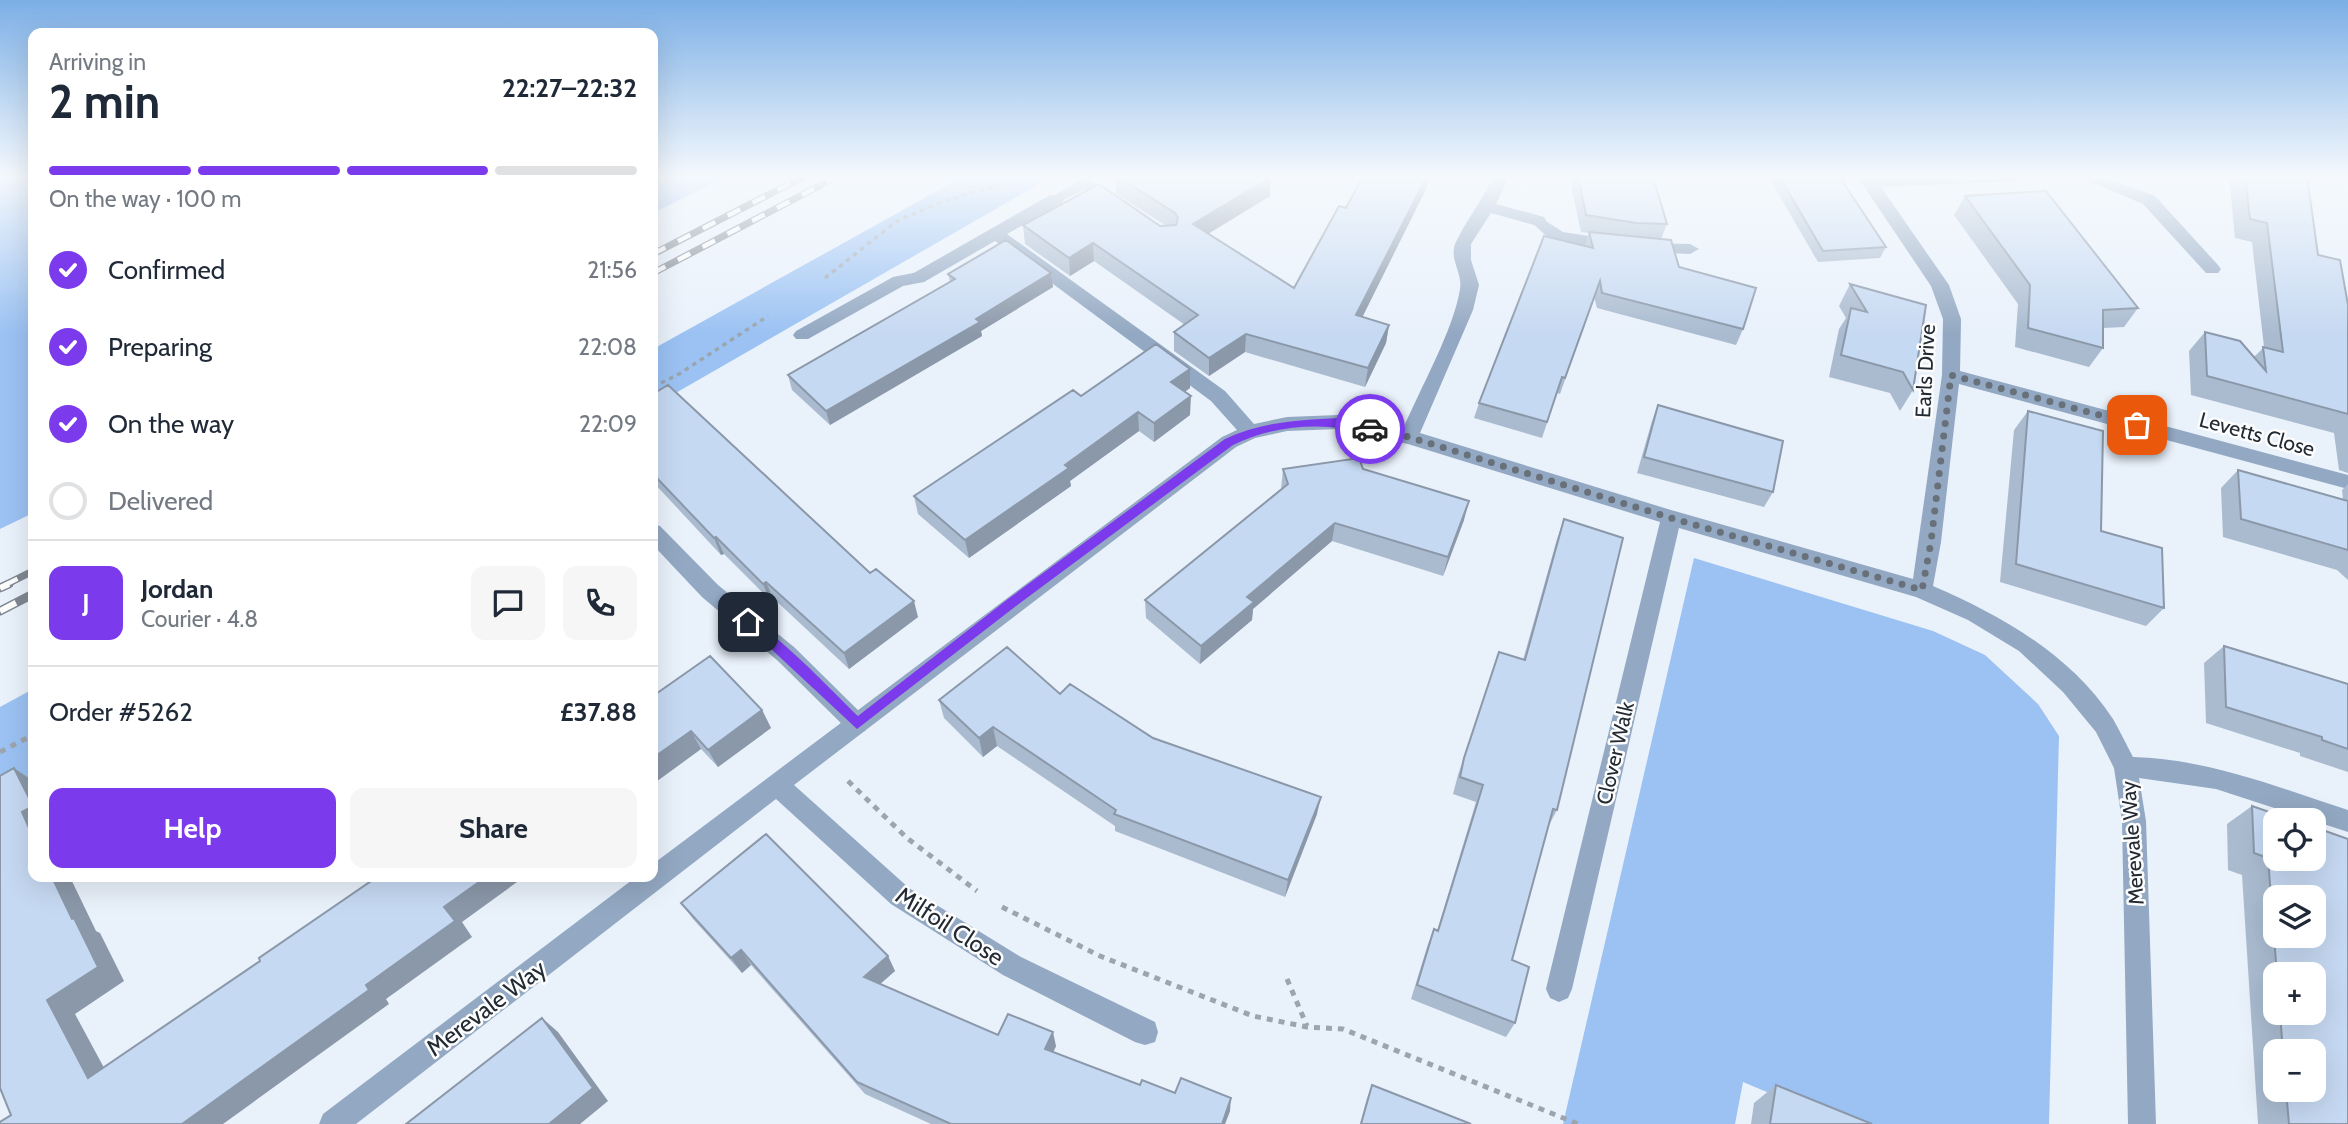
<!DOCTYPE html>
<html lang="en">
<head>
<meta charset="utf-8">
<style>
	body { margin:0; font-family:Cabin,sans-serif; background:#f6f6f7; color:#1f2937; height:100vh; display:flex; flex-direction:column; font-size:26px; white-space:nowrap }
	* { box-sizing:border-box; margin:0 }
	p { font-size:23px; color:#747a83 }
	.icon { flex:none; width:38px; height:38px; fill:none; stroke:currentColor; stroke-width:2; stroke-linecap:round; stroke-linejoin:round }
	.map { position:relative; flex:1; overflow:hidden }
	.sheet { position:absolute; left:28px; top:28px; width:630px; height:854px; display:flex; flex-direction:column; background:#fff; border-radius:14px; box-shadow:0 7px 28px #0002 }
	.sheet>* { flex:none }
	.controls { position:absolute; left:2263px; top:808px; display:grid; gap:14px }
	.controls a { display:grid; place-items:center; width:63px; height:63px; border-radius:14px; background:#fff; box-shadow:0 7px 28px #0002; font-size:35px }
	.pin { position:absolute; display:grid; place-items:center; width:60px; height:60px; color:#fff; margin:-30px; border-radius:14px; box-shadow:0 4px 10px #0006 }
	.courier { position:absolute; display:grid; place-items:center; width:70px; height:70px; margin:-35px; border:5px solid #7c3aed; border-radius:50%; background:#fff; color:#222; box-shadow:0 2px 9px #0007 }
	.headline em { font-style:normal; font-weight:800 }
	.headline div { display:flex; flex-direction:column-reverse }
	.headline { display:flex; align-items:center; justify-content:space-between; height:119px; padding:0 21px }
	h1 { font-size:46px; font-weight:800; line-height:52px }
	.bar { display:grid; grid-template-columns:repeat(4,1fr); gap:10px 7px; align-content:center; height:84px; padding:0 21px }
	.bar i { height:9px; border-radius:5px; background:#e0e1e3 }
	.bar .active { background:#7c3aed }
	.bar p { grid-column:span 4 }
	.line { display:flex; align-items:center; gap:18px; padding:0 21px; border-top:2px solid #e0e1e3 }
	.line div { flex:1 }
	.round { display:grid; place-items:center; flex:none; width:74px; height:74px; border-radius:14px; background:#f6f6f7 }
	ol { padding:0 21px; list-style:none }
	li { display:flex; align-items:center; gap:21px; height:77px }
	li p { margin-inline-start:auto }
	li .icon { padding:7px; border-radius:50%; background:#7c3aed; color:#fff; stroke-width:4 }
	li:last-child { color:#747a83 }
	li i { width:38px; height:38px; border:4px solid #e0e1e3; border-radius:50% }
	.action { display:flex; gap:14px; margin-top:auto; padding:14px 21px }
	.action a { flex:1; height:80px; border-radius:14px; background:#7c3aed; color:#fff; font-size:28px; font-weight:800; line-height:80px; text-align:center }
	.action a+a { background:#f6f6f7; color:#1f2937 }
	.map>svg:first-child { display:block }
</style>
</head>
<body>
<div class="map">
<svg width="2348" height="1124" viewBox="0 0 2348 1124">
	<rect width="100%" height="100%" fill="#e9f1fb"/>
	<path fill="#9bc2f3" d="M 0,176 L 33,176 L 33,513 L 0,529 Z
		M 653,176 L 728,176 L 653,213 Z
		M 964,176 L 1053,176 L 653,406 L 653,349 Z
		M 1694,558 L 1933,631 L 1985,655 L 2038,704 L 2059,736 L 2049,1124 L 1844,1124 L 1743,1082 L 1735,1124 L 1563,1124 Z
		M 33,689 L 33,774 L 0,794 L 0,707 Z"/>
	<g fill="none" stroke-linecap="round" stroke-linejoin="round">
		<path stroke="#9ca4ae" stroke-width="3.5" stroke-dasharray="4.5 4.5" stroke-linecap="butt" d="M 825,278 L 897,221 L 944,201 L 1006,183
			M 653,387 L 679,374 L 768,316"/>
		<path stroke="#9ca4ae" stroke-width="5" stroke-dasharray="6 6" stroke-linecap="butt" d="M 0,752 L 33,735
			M 848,781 L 907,838 L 977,891
			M 1002,907 L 1100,956 L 1253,1016 L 1307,1027 L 1343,1029 L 1578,1124
			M 1287,979 L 1307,1026"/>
		<path fill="#93a8c2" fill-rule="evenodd" d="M 1085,177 L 1123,200 L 1125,204 L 1123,208 L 1111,208 L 1085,189 L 1056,204 L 1048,199 Z
			M 1538,216 L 1563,232 L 1615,240 L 1623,245 L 1615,250 L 1552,241 L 1530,221 Z
			M 1647,243 L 1690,244 L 1699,249 L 1690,254 L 1641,252 L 1638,248 L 1641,244 Z
			M 918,272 L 927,278 L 924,282 L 903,286 L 808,339 L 796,339 L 793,335 L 796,331 L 893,277 Z
			M 653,524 L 660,526 L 718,585 L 794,647 L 865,717 L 869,724 L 865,731 L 857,734 L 849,731 L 778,661 L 702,597 L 653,545 Z"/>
		<path fill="#93a8c2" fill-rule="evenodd" d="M 1500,176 L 1507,181 L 1496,204 L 1544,217 L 1546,221 L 1538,226 L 1491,213 L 1471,244 L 1471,260 L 1479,285 L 1473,310 L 1420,433 L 1671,510 L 1913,579 L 1942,375 L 1943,319 L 1931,286 L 1857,176 L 2029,176 L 2021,181 L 1881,187 L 1949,285 L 1961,319 L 1960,371 L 2348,475 L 2348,489 L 1959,384 L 1941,542 L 1933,586 C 2002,616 2070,654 2113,719 C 2120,731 2126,744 2133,757 C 2208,759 2277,787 2348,810 L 2348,832 L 2216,789 L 2139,778 L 2146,821 L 2156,1124 L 2128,1124 L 2122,821 L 2114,768 L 2096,732 L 2063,692 L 2019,651 L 1968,620 L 1916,597 L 1679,528 L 1572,989 L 1568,998 L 1559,1002 L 1550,998 L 1546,989 L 1660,522 L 1408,444 L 1338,429 L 1287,431 L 1255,438 L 1236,447 L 794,785 L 909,888 L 1021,957 L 1155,1022 L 1158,1032 L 1155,1042 L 1145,1045 L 1135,1042 L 1003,975 L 891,904 L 776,799 L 356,1124 L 319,1124 L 323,1114 L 636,877 L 653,877 L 653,864 L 1222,437 L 1237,430 L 1211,401 L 995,241 L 924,282 L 912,282 L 909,278 L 912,274 L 1050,195 L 1062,195 L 1064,199 L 1062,203 L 1007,234 L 1225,391 L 1254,424 L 1287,417 L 1338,415 L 1403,429 C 1420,389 1454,329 1460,289 C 1463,273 1448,258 1456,242 C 1466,221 1481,202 1491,181 L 1493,178 Z
			M 2077,176 L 2101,176 L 2155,196 L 2218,265 L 2221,269 L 2218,273 L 2206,273 L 2143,204 Z"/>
		<defs>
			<path id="rail-far1" d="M 653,254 L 805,176
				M 653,273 L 838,176
				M 5,585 L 33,571"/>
			<path id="rail" d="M 0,588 L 9,584
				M 0,611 L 33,594"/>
		</defs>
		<use href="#rail-far1" stroke="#7f8791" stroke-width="7"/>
		<use href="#rail" stroke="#7f8791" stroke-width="9"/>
		<use href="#rail-far1" stroke="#fdfdfd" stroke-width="4.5" stroke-dasharray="14" stroke-linecap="butt"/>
		<use href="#rail" stroke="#fdfdfd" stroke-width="6" stroke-dasharray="18" stroke-linecap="butt"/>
	</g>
	<path fill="#aabbd0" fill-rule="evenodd" d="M 1116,176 L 1270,176 L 1270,196 L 1208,234 L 1294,288 L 1346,208 L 1363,176 L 1429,176 L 1426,189 L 1362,317 L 1389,325 L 1386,343 L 1365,387 L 1245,352 L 1209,376 L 1174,351 L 1174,332 L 1185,325 L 1094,261 L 1070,276 L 1025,244 L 1023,225 L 1165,225 L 1116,194 Z
		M 1569,176 L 1644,176 L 1667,224 L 1661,239 L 1679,267 L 1743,329 L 1736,345 L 1597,308 L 1594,297 L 1560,394 L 1557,393 L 1542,438 L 1474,418 L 1479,403 L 1585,246 L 1589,233 L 1581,232 Z
		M 1768,176 L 1839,176 L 1886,247 L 1880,258 L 1818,262 Z
		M 2229,176 L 2307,176 L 2318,255 L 2348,305 L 2348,473 L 2339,470 L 2334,433 L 2191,395 L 2189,351 L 2205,332 L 2254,357 L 2264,347 L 2252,242 L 2235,238 Z
		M 1965,196 L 2138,308 L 2124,327 L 2103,328 L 2103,348 L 2089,367 L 2015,347 L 2018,304 L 1954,215 Z
		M 1051,273 L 1053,287 L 981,331 L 982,336 L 830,425 L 792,390 L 788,375 L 950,282 L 948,274 Z
		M 1850,284 L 1913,390 L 1900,411 L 1890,393 L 1829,377 L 1839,329 L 1846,318 L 1839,306 Z
		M 1190,369 L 1190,388 L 1185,392 L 1190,415 L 1154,442 L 1139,431 L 1070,481 L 1071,486 L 969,558 L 918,514 L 914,496 L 1081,396 Z
		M 653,394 L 918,617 L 849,669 L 773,598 L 770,600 L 724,554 L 721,555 L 653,482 Z
		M 1658,405 L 1773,492 L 1764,507 L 1637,473 L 1652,421 Z
		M 2028,411 L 2101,531 L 2164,608 L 2146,626 L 2000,582 L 2014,430 Z
		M 1283,469 L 1363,469 L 1464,520 L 1443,576 L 1332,541 L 1253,609 L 1252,620 L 1200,664 L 1146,618 L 1145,600 L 1281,489 Z
		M 2238,470 L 2343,499 L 2342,490 L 2348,484 L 2348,580 L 2337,570 L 2223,537 L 2221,488 Z
		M 1564,519 L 1557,810 L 1548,827 L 1512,960 L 1515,1023 L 1506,1037 L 1411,999 L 1428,944 L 1434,929 L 1437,931 L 1476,802 L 1453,794 L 1458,775 L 1499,652 L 1523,660 L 1557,539 Z
		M 2224,646 L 2348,684 L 2348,772 L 2300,756 L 2300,753 L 2206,723 L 2204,663 Z
		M 1060,694 L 1317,814 L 1285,897 L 1115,831 L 1115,826 L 997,746 L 983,757 L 944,718 L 939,700 Z
		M 653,696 L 762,710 L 771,728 L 718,767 L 701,749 L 653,784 Z
		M 2252,806 L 2295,821 L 2275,821 L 2275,859 L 2314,859 L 2314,827 L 2348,839 L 2348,1124 L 2258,1124 L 2242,875 L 2228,870 L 2227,824 ZM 2275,898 L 2314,898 L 2314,936 L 2275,936 ZM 2275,975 L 2314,975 L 2314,1013 L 2275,1013 ZM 2275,1052 L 2314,1052 L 2314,1090 L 2275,1090 Z
		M 681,903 L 888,956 L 895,971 L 880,984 L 998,1035 L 1056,1046 L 1053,1052 L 1140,1085 L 1175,1093 L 1230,1111 L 1225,1124 L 931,1124 L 865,1094 L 751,965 L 742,973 L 693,919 Z
		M 1372,1085 L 1471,1124 L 1360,1124 L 1367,1098 Z
		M 1776,1085 L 1872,1124 L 1751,1124 L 1754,1103 Z"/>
	<path fill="#8b98a9" d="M 1427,176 L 1429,176 L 1426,189 L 1354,334 L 1356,315 Z
		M 1271,177 L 1270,196 L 1193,243 L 1193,224 Z
		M 1093,243 L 1094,261 L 1070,276 L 1069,258 Z
		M 1051,273 L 1053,287 L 981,331 L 982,336 L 830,425 L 826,411 Z
		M 1389,325 L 1386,343 L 1365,387 L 1368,368 Z
		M 1246,334 L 1245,352 L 1209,376 L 1209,358 Z
		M 1190,369 L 1190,388 L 1171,401 L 1171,382 Z
		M 1191,396 L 1190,415 L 1154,442 L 1154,423 Z
		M 1138,412 L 1139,431 L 1070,481 L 1071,486 L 969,558 L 965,540 Z
		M 1469,501 L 1464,520 L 1443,576 L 1448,557 Z
		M 1335,523 L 1332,541 L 1253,609 L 1252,620 L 1200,664 L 1201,646 L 1247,597 Z
		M 716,537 L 724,554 L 721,555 L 714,538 Z
		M 766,582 L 773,598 L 770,600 L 763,584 Z
		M 914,601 L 918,617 L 849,669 L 844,653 Z
		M 762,710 L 771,728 L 718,767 L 708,750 Z
		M 993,727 L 997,746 L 983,757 L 979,738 Z
		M 691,731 L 701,749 L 653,784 L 653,758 Z
		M 14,768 L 33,781 L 33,837 L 22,812 Z
		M 1321,797 L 1317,814 L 1285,897 L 1288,880 Z
		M 52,877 L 70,877 L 96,931 L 100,933 L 124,981 L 75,1014 L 116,1090 L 88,1078 L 47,1000 L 72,919 Z
		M 486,877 L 524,877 L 462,922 L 472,937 L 386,999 L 389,1004 L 223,1124 L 182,1124 L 444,907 Z
		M 741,950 L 751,965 L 742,973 L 731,958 Z
		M 888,956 L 895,971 L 871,992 L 864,977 Z
		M 542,1018 L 558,1032 L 608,1101 L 580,1124 L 549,1124 Z
		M 1053,1032 L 1056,1046 L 1049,1062 L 1045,1049 Z
		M 1231,1098 L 1230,1111 L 1225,1124 L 1222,1124 Z"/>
	<path fill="#c6d9f2" stroke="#8b98a9" stroke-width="2" fill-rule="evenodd" d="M 1117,176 L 1271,177 L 1193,224 L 1294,288 L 1339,206 L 1346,208 L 1363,176 L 1427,176 L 1356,315 L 1389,325 L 1368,368 L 1246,334 L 1209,358 L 1174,332 L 1198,315 L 1093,243 L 1069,258 L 1023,225 L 1099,184 L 1160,226 L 1176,225 L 1178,218 L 1175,213 Z
		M 1578,176 L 1644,176 L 1645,180 L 1654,180 L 1667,224 L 1636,223 L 1586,215 Z
		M 1779,176 L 1839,176 L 1886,247 L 1823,251 Z
		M 2245,176 L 2307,176 L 2318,255 L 2340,260 L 2348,305 L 2348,414 L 2207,376 L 2205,332 L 2240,341 L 2266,371 L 2263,347 L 2283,352 L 2267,223 L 2250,219 Z
		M 2046,191 L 2138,308 L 2103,310 L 2103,348 L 2028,328 L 2030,285 L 1965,196 Z
		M 1589,232 L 1671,240 L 1679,267 L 1756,288 L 1743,329 L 1602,293 L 1600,281 L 1565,378 L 1562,377 L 1547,422 L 1479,403 L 1544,236 L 1593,248 Z
		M 1006,240 L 1051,273 L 976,319 L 980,322 L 826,411 L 788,375 L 955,279 L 948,274 Z
		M 1850,284 L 1926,305 L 1913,390 L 1903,372 L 1841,355 L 1851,308 L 1867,312 Z
		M 1156,344 L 1190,369 L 1171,382 L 1191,396 L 1154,423 L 1138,412 L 1065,465 L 1069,468 L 965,540 L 914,496 L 1073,390 L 1081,396 Z
		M 668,385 L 870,573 L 876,569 L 914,601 L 844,653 L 766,582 L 763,584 L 716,537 L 714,538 L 653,474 L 653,394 Z
		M 1658,405 L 1783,441 L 1773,492 L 1644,457 Z
		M 2028,411 L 2103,431 L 2101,531 L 2162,548 L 2164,608 L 2016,564 Z
		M 1359,458 L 1363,469 L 1469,501 L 1448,557 L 1335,523 L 1247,597 L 1254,602 L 1201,646 L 1145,600 L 1288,484 L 1283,469 Z
		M 2238,470 L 2348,501 L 2348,550 L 2241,519 Z
		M 1564,519 L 1623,538 L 1557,810 L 1553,809 L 1512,960 L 1529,967 L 1515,1023 L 1417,985 L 1434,929 L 1438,931 L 1483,785 L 1460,777 L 1464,758 L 1499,652 L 1525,660 Z
		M 2224,646 L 2348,684 L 2348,749 L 2322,740 L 2322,737 L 2226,707 Z
		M 1007,647 L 1060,694 L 1070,684 L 1153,738 L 1321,797 L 1288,880 L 1114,814 L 1116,810 L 993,727 L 979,738 L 939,700 Z
		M 710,656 L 762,710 L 708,750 L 691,731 L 653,758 L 653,696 Z
		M 14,768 L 33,806 L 22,812 L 33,837 L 33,877 L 52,877 L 72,919 L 74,918 L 98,967 L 47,1000 L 88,1078 L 260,961 L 259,958 L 377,877 L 486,877 L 444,907 L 455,921 L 366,985 L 369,990 L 182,1124 L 0,1124 L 0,1122 L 11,1115 L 0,1088 L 0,776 Z
		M 2252,806 L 2295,821 L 2275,821 L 2275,859 L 2314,859 L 2314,827 L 2348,839 L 2348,1124 L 2289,1124 L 2286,1090 L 2314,1090 L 2314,1052 L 2283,1052 L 2280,1013 L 2314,1013 L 2314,975 L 2277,975 L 2268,858 L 2254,853 ZM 2275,898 L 2314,898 L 2314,936 L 2275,936 Z
		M 766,834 L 888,956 L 864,977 L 998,1035 L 1008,1014 L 1053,1032 L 1045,1049 L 1140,1085 L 1142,1080 L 1175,1093 L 1181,1078 L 1231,1098 L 1222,1124 L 951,1124 L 857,1082 L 741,950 L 731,958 L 681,903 Z
		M 542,1018 L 593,1088 L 549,1124 L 406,1124 Z
		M 1372,1085 L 1471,1124 L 1361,1124 Z
		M 1776,1085 L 1872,1124 L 1770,1124 Z"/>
	<linearGradient id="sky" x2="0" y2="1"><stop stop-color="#7cafe6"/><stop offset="0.53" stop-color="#f5f9fd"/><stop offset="1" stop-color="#f5f9fd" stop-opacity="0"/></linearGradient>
	<rect width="2348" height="334" fill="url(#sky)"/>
	<path fill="#7c3aed" d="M 1338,418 L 1370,425 L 1375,429 L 1370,433 C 1324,422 1275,424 1233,445 L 1016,606 L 857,729 L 742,622 L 744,619 C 761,615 841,700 858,716 L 1008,599 L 1225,439 C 1261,422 1298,420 1338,418 Z"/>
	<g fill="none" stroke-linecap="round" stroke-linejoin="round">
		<path stroke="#687079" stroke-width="7" stroke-dasharray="0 12.6" d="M 1370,429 L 1409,437 L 1671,518 L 1922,590 L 1931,542 L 1951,375 L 2137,425"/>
	</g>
	<g text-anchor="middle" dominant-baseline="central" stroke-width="5" stroke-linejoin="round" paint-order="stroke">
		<g font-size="21" fill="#222a33" stroke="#fdfdfd">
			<text transform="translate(1925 371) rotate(-87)">Earls Drive</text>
			<text transform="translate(2257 434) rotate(15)">Levetts Close</text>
			<text transform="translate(1615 753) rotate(-77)">Clover Walk</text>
			<text transform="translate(2132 843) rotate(-94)">Merevale Way</text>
		</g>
		<g font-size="24" fill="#222a33" stroke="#fdfdfd">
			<text transform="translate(950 926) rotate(33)">Milfoil Close</text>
			<text transform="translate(486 1008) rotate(-37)">Merevale Way</text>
		</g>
	</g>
</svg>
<div class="controls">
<a><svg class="icon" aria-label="locate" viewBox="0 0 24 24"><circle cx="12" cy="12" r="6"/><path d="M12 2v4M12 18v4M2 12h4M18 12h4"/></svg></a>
<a><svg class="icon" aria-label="layers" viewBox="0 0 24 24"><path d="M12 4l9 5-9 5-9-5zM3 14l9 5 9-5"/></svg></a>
<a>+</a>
<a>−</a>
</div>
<div class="pin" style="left:2137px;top:425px;background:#ea580c"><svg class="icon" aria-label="bag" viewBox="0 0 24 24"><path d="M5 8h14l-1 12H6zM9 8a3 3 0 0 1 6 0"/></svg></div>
<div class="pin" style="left:748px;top:622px;background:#1f2937"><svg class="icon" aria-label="home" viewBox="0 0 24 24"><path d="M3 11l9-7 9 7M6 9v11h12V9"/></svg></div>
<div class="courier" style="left:1370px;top:429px"><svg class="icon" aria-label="car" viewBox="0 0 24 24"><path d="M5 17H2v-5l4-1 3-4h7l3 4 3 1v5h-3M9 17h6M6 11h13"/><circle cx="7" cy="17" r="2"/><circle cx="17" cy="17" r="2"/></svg></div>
<section class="sheet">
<div class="headline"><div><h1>2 min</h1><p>Arriving in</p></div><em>22:27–22:32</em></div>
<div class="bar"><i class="active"></i><i class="active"></i><i class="active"></i><i></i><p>On the way · 100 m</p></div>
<ol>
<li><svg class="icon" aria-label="check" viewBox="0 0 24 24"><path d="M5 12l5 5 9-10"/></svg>Confirmed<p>21:56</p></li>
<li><svg class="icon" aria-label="check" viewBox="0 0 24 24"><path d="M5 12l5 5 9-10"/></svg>Preparing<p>22:08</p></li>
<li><svg class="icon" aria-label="check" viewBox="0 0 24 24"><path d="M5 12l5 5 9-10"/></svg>On the way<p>22:09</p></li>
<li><i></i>Delivered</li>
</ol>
<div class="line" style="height:126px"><b class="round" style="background:#7c3aed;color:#fff">J</b><div><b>Jordan</b><p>Courier · 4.8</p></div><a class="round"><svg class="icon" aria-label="chat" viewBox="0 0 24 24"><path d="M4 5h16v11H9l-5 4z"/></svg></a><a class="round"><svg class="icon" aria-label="phone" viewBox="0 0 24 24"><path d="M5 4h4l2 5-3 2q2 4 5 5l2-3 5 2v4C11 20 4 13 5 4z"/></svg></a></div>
<div class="line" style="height:91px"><div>Order #5262</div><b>£37.88</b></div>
<div class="action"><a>Help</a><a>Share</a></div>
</section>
</div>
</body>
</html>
